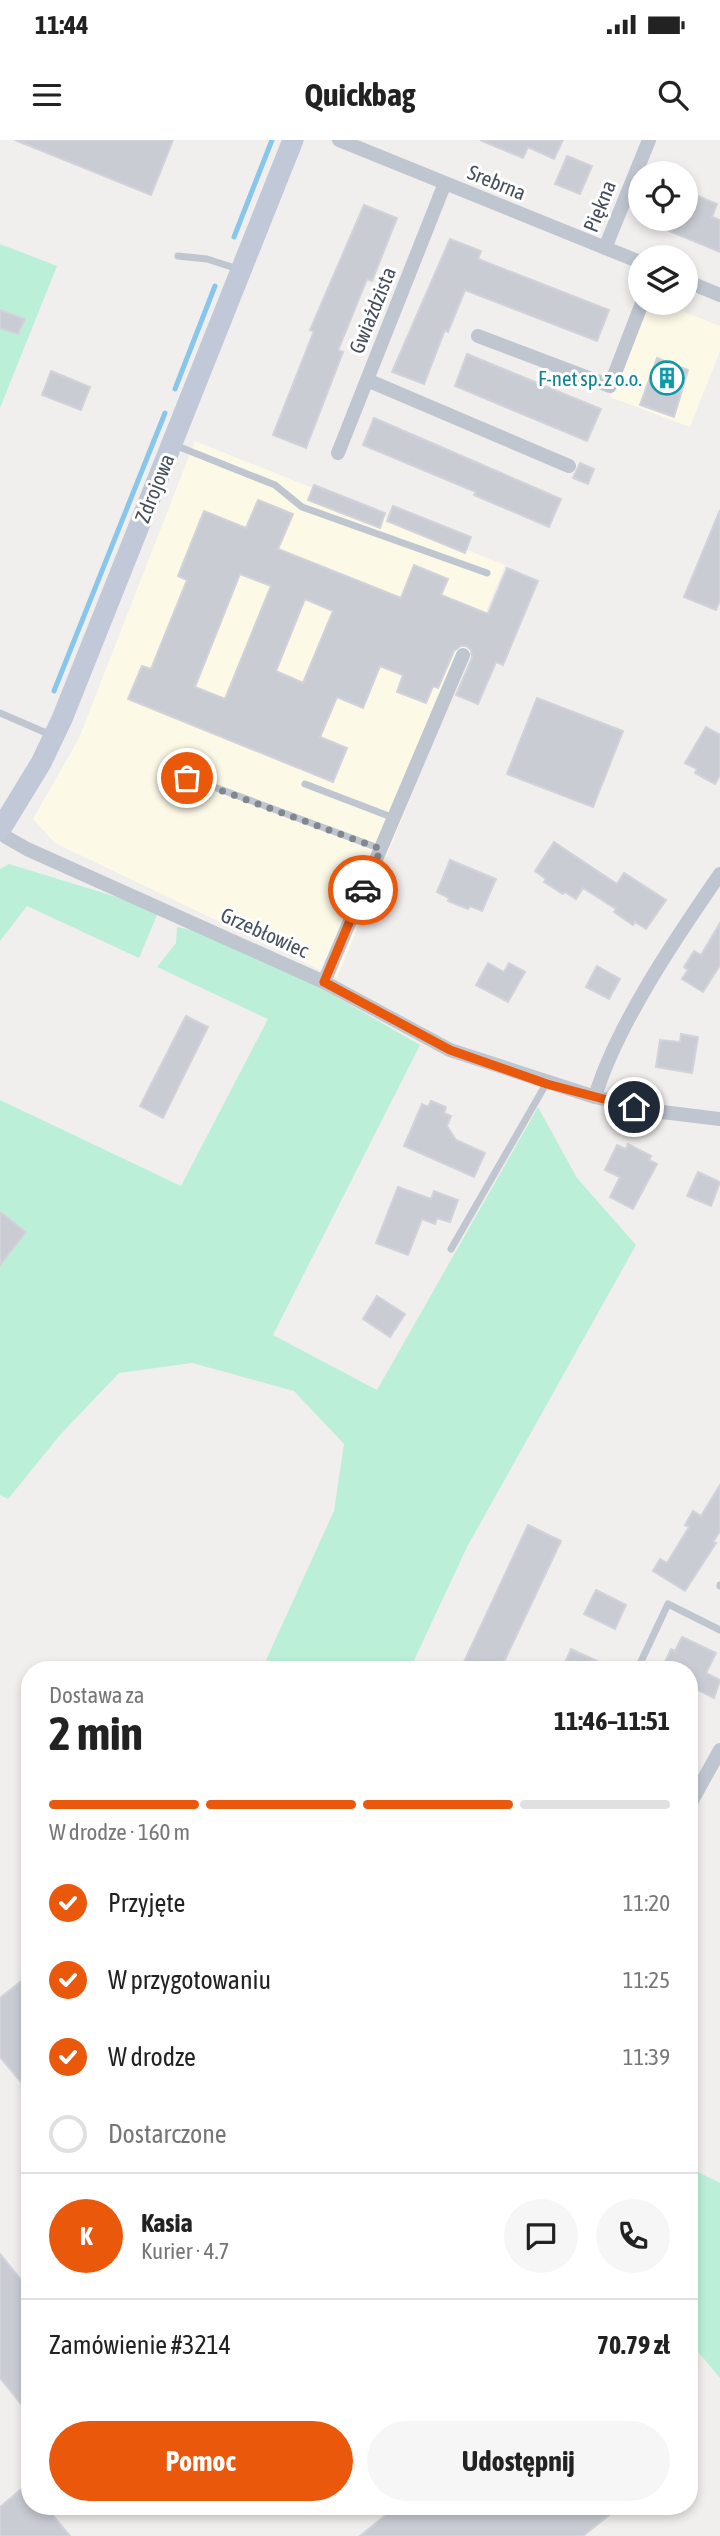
<!DOCTYPE html>
<html lang="pl">
<head>
<meta charset="utf-8">
<style>
	body { margin:0; font-family:"Asap Condensed",sans-serif; background:#f6f6f6; color:#222; height:100vh; display:flex; flex-direction:column; font-size:26px; white-space:nowrap }
	* { box-sizing:border-box; margin:0 }
	p { font-size:23px; color:#767676 }
	.icon { flex:none; width:38px; height:38px; fill:none; stroke:currentColor; stroke-width:2; stroke-linecap:round; stroke-linejoin:round }
	.map { position:relative; flex:1; overflow:hidden }
	.drawer { position:absolute; left:21px; top:1521px; width:677px; height:854px; display:flex; flex-direction:column; background:#fff; border-radius:28px; box-shadow:0 4px 10px #0003 }
	.drawer>* { flex:none }
	.buttons { position:absolute; left:628px; top:21px; display:grid; gap:14px }
	.buttons a { display:grid; place-items:center; width:70px; height:70px; border-radius:50%; background:#fff; box-shadow:0 4px 10px #0003; font-size:35px }
	.pin { position:absolute; display:grid; place-items:center; width:60px; height:60px; color:#fff; margin:-30px; border:4px solid #fff; border-radius:50%; box-shadow:0 2px 7px #0007 }
	.courier { position:absolute; display:grid; place-items:center; width:70px; height:70px; margin:-35px; border:5px solid #ea580c; border-radius:50%; background:#fff; color:#222; box-shadow:0 2px 9px #0007 }
	.summary em { font-style:normal; font-weight:700 }
	.summary div { display:flex; flex-direction:column-reverse }
	.summary { display:flex; align-items:center; justify-content:space-between; height:119px; padding:0 28px }
	h1 { font-size:46px; font-weight:700; line-height:52px }
	.bar { display:grid; grid-template-columns:repeat(4,1fr); gap:10px 7px; align-content:center; height:84px; padding:0 28px }
	.bar i { height:9px; border-radius:5px; background:#e0e0e0 }
	.bar .selected { background:#ea580c }
	.bar p { grid-column:span 4 }
	.line { display:flex; align-items:center; gap:18px; padding:0 28px; border-top:2px solid #e0e0e0 }
	.line div { flex:1 }
	.round { display:grid; place-items:center; flex:none; width:74px; height:74px; border-radius:37px; background:#f6f6f6 }
	ol { padding:0 28px; list-style:none }
	li { display:flex; align-items:center; gap:21px; height:77px }
	li p { margin-inline-start:auto }
	li .icon { padding:7px; border-radius:50%; background:#ea580c; color:#fff; stroke-width:4 }
	li:last-child { color:#767676 }
	li i { width:38px; height:38px; border:4px solid #e0e0e0; border-radius:50% }
	.primary-button { display:flex; gap:14px; margin-top:auto; padding:14px 28px }
	.primary-button a { flex:1; height:80px; border-radius:42px; background:#ea580c; color:#fff; font-size:28px; font-weight:700; line-height:80px; text-align:center }
	.primary-button a+a { background:#f6f6f6; color:#222 }
	.status { display:flex; justify-content:space-between; align-items:center; height:49px; padding:0 35px; background:#fff; direction:ltr }
	.status svg { height:19px; fill:currentColor }
	header { display:flex; justify-content:space-between; align-items:center; height:91px; padding:0 28px; background:#fff; font-size:32px; font-weight:700 }
	.map>svg:first-child { display:block }
</style>
</head>
<body>
<div class="status"><b>11:44</b><svg viewBox="0 0 49 12"><path d="M0 12V9h3v3zM5 12V6h3v6zM10 12V3h3v9zM15 12V0h3v12zM26 1h20v11H26zM47 4h2v5h-2z"/></svg></div>
<header><svg class="icon" aria-label="menu" viewBox="0 0 24 24"><path d="M4 6h16M4 12h16M4 18h16"/></svg>Quickbag<svg class="icon" aria-label="search" viewBox="0 0 24 24"><circle cx="10" cy="10" r="6"/><path d="M15 15l6 6"/></svg></header>
<div class="map">
<svg width="720" height="2396" viewBox="0 0 720 2396">
	<rect width="100%" height="100%" fill="#f1eeee"/>
	<path fill="#fcf9e7" d="M 648,163 L 662,163 L 720,186 L 720,211 L 690,287 L 610,257 Z
		M 195,301 L 505,425 L 337,838 L 55,703 L 33,679 L 79,598 Z"/>
	<path fill="#bcefd8" d="M 0,104 L 57,126 L 0,268 Z
		M 9,724 L 159,770 L 139,818 L 27,766 L 0,801 L 0,729 Z
		M 177,787 L 202,792 L 323,849 L 420,905 L 273,1195 L 377,1250 L 538,967 L 577,1038 L 636,1105 L 467,1407 L 410,1529 L 262,1529 L 334,1371 L 344,1304 L 294,1251 L 192,1223 L 119,1233 L 60,1295 L 8,1359 L 0,1355 L 0,960 L 181,1046 L 268,879 L 157,827 L 176,803 Z
		M 690,2028 L 720,2043 L 720,2238 L 690,2202 Z"/>
	<g fill="none" stroke-linecap="round" stroke-linejoin="round">
		<path stroke="#89c6eb" stroke-width="5" d="M 234,97 L 272,0
			M 175,249 L 215,146
			M 54,551 L 165,273"/>
	</g>
	<path fill="#caccd4" stroke="#d2d3da" stroke-width="2" fill-rule="evenodd" d="M 15,0 L 173,0 L 151,55 Z
		M 480,0 L 563,0 L 554,19 L 528,7 L 523,18 Z
		M 567,16 L 592,26 L 580,54 L 555,44 Z
		M 686,51 L 717,64 L 712,77 L 720,80 L 720,112 L 669,91 L 675,79 L 686,79 Z
		M 364,65 L 397,78 L 372,141 L 367,139 L 348,186 L 338,210 L 343,212 L 306,308 L 273,295 L 314,191 L 310,190 Z
		M 450,99 L 481,111 L 478,119 L 609,170 L 597,201 L 465,150 L 448,192 L 445,190 L 424,244 L 392,232 Z
		M 0,170 L 25,179 L 18,194 L 0,188 Z
		M 467,214 L 601,269 L 587,301 L 455,246 Z
		M 657,218 L 688,230 L 674,277 L 640,265 Z
		M 51,231 L 90,247 L 81,270 L 42,255 Z
		M 374,278 L 561,359 L 549,387 L 474,355 L 476,352 L 363,305 Z
		M 580,323 L 594,329 L 588,344 L 573,338 Z
		M 314,345 L 385,373 L 380,388 L 308,360 Z
		M 258,360 L 293,374 L 278,409 L 401,458 L 414,425 L 448,439 L 441,455 L 488,474 L 507,428 L 538,441 L 503,525 L 496,522 L 478,564 L 456,555 L 472,518 L 471,510 L 466,506 L 461,506 L 454,511 L 438,548 L 433,546 L 426,563 L 397,552 L 403,535 L 380,526 L 363,568 L 337,557 L 320,597 L 347,608 L 333,642 L 128,559 L 142,526 L 151,529 L 187,440 L 178,436 L 204,371 L 246,388 ZM 240,434 L 271,446 L 225,559 L 195,547 ZM 305,459 L 333,471 L 303,543 L 276,531 Z
		M 393,366 L 471,397 L 465,413 L 387,381 Z
		M 720,370 L 720,460 L 716,470 L 684,457 Z
		M 537,558 L 623,591 L 593,667 L 507,634 Z
		M 706,587 L 720,595 L 720,635 L 715,644 L 695,633 L 697,629 L 685,623 Z
		M 554,702 L 617,744 L 624,733 L 666,760 L 646,789 L 635,782 L 633,785 L 614,772 L 616,769 L 583,748 L 576,759 L 565,752 L 563,754 L 544,742 L 546,739 L 535,731 Z
		M 450,720 L 496,739 L 482,771 L 470,766 L 468,769 L 448,761 L 449,758 L 437,752 Z
		M 720,783 L 720,825 L 703,852 L 682,839 L 688,830 L 684,827 L 694,811 L 701,815 Z
		M 488,823 L 504,832 L 509,823 L 525,832 L 508,862 L 476,845 Z
		M 597,826 L 620,839 L 609,859 L 586,847 Z
		M 186,876 L 208,887 L 163,978 L 140,966 Z
		M 681,894 L 698,897 L 692,933 L 656,927 L 660,900 L 680,902 Z
		M 431,961 L 446,967 L 444,973 L 451,976 L 447,986 L 456,1000 L 485,1013 L 474,1037 L 404,1006 L 422,964 L 428,967 Z
		M 628,1004 L 651,1016 L 649,1020 L 657,1024 L 633,1069 L 610,1057 L 620,1037 L 605,1030 L 617,1005 L 626,1009 Z
		M 698,1032 L 720,1042 L 711,1066 L 687,1056 Z
		M 398,1047 L 431,1059 L 434,1051 L 458,1060 L 450,1082 L 437,1078 L 435,1084 L 422,1079 L 408,1115 L 376,1103 Z
		M 0,1072 L 26,1092 L 0,1125 Z
		M 377,1156 L 405,1174 L 390,1197 L 363,1179 Z
		M 720,1345 L 720,1391 L 713,1402 L 716,1403 L 685,1451 L 653,1431 L 660,1419 L 667,1423 L 689,1387 L 685,1385 L 693,1371 L 701,1376 Z
		M 528,1385 L 561,1401 L 500,1530 L 474,1530 L 463,1524 Z
		M 596,1450 L 626,1465 L 615,1489 L 584,1474 Z
		M 682,1497 L 716,1513 L 706,1533 L 720,1540 L 714,1558 L 690,1546 L 690,1530 L 661,1530 L 671,1509 L 675,1511 Z
		M 571,1509 L 616,1530 L 562,1530 Z
		M 30,1834 L 30,1953 L 0,1917 L 0,1858 Z
		M 0,2114 L 30,2151 L 30,2275 L 0,2238 Z
		M 30,2342 L 30,2366 L 45,2366 L 70,2396 L 0,2396 L 0,2367 Z
		M 397,2366 L 602,2366 L 609,2375 L 583,2396 L 360,2396 Z"/>
	<g fill="none" stroke-linecap="round" stroke-linejoin="round">
		<path stroke="#bfc6d0" stroke-width="7" d="M 178,116 L 207,119 L 238,129
			M 172,304 L 275,345 L 302,367 L 487,433
			M 0,573 L 51,595
			M 187,637 L 381,709
			M 305,644 L 394,678
			M 451,1109 L 546,944
			M 720,1445 L 720,1446
			M 637,1530 L 668,1464 L 720,1490"/>
		<path stroke="#bfc6d0" stroke-width="14" d="M 339,0 L 640,122
			M 605,108 L 649,0
			M 686,141 L 720,155
			M 478,196 L 610,246 L 642,163
			M 367,240 L 569,326
			M 338,313 L 445,43
			M 0,689 L 6,697 L 27,709 L 324,842 L 450,910 L 595,957 L 654,971 L 720,979
			M 324,842 L 463,515
			M 595,957 C 616,886 677,796 720,734
			M 690,1664 L 720,1610"/>
		<path stroke="#c1c8d7" stroke-width="21" d="M 0,690 L 41,623 L 62,579 L 293,0"/>
	</g>
	<g fill="none" stroke-linecap="round" stroke-linejoin="round">
		<path stroke="#82868e" stroke-width="7" stroke-dasharray="0 12.6" d="M 187,638 L 381,709 L 363,750"/>
		<path stroke="#ea580c" stroke-width="9" d="M 363,750 L 324,842 L 450,910 L 547,944 L 634,967"/>
	</g>
	<defs>
		<symbol id="building-ring" viewBox="-11 -11 22 22"><circle r="9.5" fill="#fff" stroke="#0f9aa8" stroke-width="1.5"/><path d="M-4-6H4V6H1V3H-1V6H-4ZM-2.5-4.3h1.7v1.8h-1.7ZM.8-4.3h1.7v1.8H.8ZM-2.5-1h1.7V.8h-1.7ZM.8-1h1.7V.8H.8Z" fill="#0f9aa8"/></symbol>
	</defs>
	<g fill-rule="evenodd">
		<use href="#building-ring" x="648" y="219" width="38" height="38"/>
	</g>
	<g text-anchor="middle" dominant-baseline="central" stroke-width="6" stroke-linejoin="round" paint-order="stroke">
		<g font-size="21" fill="#464e5b" stroke="#fff">
			<text transform="translate(497 42) rotate(22)">Srebrna</text>
			<text transform="translate(599 66) rotate(-68)">Piękna</text>
			<text transform="translate(372 170) rotate(-68)">Gwiaździsta</text>
			<text transform="translate(154 348) rotate(-68)">Zdrojowa</text>
			<text transform="translate(265 792) rotate(24)">Grzebłowiec</text>
		</g>
		<g font-size="21" fill="#0d838f" stroke="#fff" text-anchor="end">
			<text x="642" y="238">F-net sp. z o.o.</text>
		</g>
	</g>
</svg>
<div class="buttons">
<a><svg class="icon" aria-label="locate" viewBox="0 0 24 24"><circle cx="12" cy="12" r="6"/><path d="M12 2v4M12 18v4M2 12h4M18 12h4"/></svg></a>
<a><svg class="icon" aria-label="layers" viewBox="0 0 24 24"><path d="M12 4l9 5-9 5-9-5zM3 14l9 5 9-5"/></svg></a>
</div>
<div class="pin" style="left:187px;top:638px;background:#ea580c"><svg class="icon" aria-label="bag" viewBox="0 0 24 24"><path d="M5 8h14l-1 12H6zM9 8a3 3 0 0 1 6 0"/></svg></div>
<div class="pin" style="left:634px;top:967px;background:#1f2937"><svg class="icon" aria-label="home" viewBox="0 0 24 24"><path d="M3 11l9-7 9 7M6 9v11h12V9"/></svg></div>
<div class="courier" style="left:363px;top:750px"><svg class="icon" aria-label="car" viewBox="0 0 24 24"><path d="M5 17H2v-5l4-1 3-4h7l3 4 3 1v5h-3M9 17h6M6 11h13"/><circle cx="7" cy="17" r="2"/><circle cx="17" cy="17" r="2"/></svg></div>
<section class="drawer">
<div class="summary"><div><h1>2 min</h1><p>Dostawa za</p></div><em>11:46–11:51</em></div>
<div class="bar"><i class="selected"></i><i class="selected"></i><i class="selected"></i><i></i><p>W drodze · 160 m</p></div>
<ol>
<li><svg class="icon" aria-label="check" viewBox="0 0 24 24"><path d="M5 12l5 5 9-10"/></svg>Przyjęte<p>11:20</p></li>
<li><svg class="icon" aria-label="check" viewBox="0 0 24 24"><path d="M5 12l5 5 9-10"/></svg>W przygotowaniu<p>11:25</p></li>
<li><svg class="icon" aria-label="check" viewBox="0 0 24 24"><path d="M5 12l5 5 9-10"/></svg>W drodze<p>11:39</p></li>
<li><i></i>Dostarczone</li>
</ol>
<div class="line" style="height:126px"><b class="round" style="background:#ea580c;color:#fff">K</b><div><b>Kasia</b><p>Kurier · 4.7</p></div><a class="round"><svg class="icon" aria-label="chat" viewBox="0 0 24 24"><path d="M4 5h16v11H9l-5 4z"/></svg></a><a class="round"><svg class="icon" aria-label="phone" viewBox="0 0 24 24"><path d="M5 4h4l2 5-3 2q2 4 5 5l2-3 5 2v4C11 20 4 13 5 4z"/></svg></a></div>
<div class="line" style="height:91px"><div>Zamówienie #3214</div><b>70.79 zł</b></div>
<div class="primary-button"><a>Pomoc</a><a>Udostępnij</a></div>
</section>
</div>
</body>
</html>
